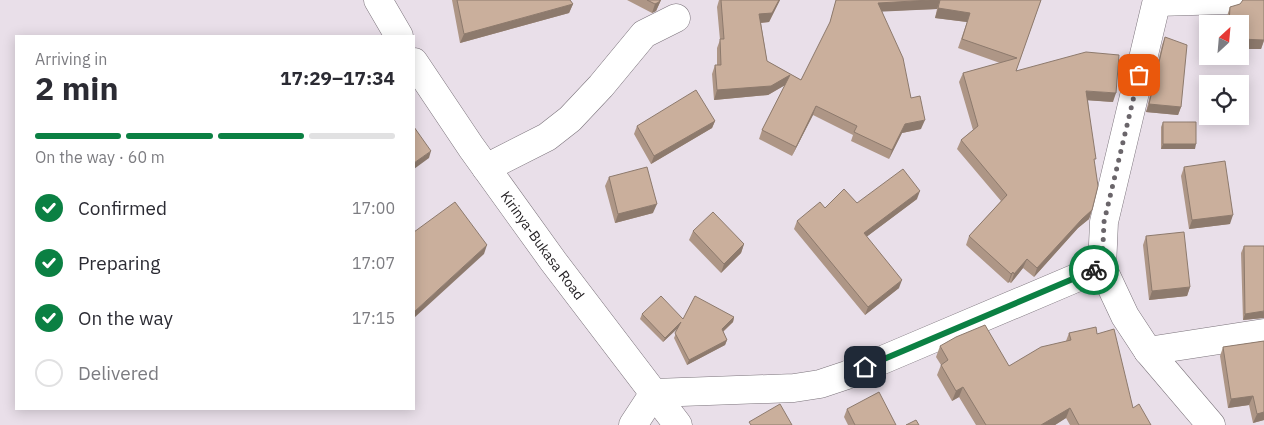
<!DOCTYPE html>
<html lang="en">
<head>
<meta charset="utf-8">
<style>
	body { margin:0; font-family:"IBM Plex Sans",sans-serif; background:#f7f7f7; color:#2b2b33; height:100vh; display:flex; flex-direction:column; font-size:19px; white-space:nowrap }
	* { box-sizing:border-box; margin:0 }
	p { font-size:16px; color:#7c7c81 }
	.icon { flex:none; width:28px; height:28px; fill:none; stroke:currentColor; stroke-width:2; stroke-linecap:round; stroke-linejoin:round }
	.map { position:relative; flex:1; overflow:hidden }
	.sheet { position:absolute; left:15px; top:35px; width:400px; height:375px; display:flex; flex-direction:column; background:#fff; border-radius:0px; box-shadow:0 2px 12px #0003 }
	.sheet>* { flex:none }
	.needle { width:32px; rotate:26deg }
	.controls { position:absolute; left:1199px; top:15px; display:grid; gap:10px }
	.controls a { display:grid; place-items:center; width:50px; height:50px; border-radius:0px; background:#fff; box-shadow:0 2px 12px #0003; font-size:25px }
	.pin { position:absolute; display:grid; place-items:center; width:42px; height:42px; color:#fff; margin:-21px; border-radius:10px; box-shadow:0 2px 8px #0006 }
	.courier { position:absolute; display:grid; place-items:center; width:50px; height:50px; margin:-25px; border:4px solid #0b8043; border-radius:50%; background:#fff; color:#222; box-shadow:0 1px 6px #0007 }
	.overview em { font-style:normal; font-weight:800 }
	.overview div { display:flex; flex-direction:column-reverse }
	.overview { display:flex; align-items:center; justify-content:space-between; height:85px; padding:0 20px }
	h1 { font-size:32px; font-weight:800; line-height:38px }
	.bar { display:grid; grid-template-columns:repeat(4,1fr); gap:8px 5px; align-content:center; height:60px; padding:0 20px }
	.bar i { height:6px; border-radius:4px; background:#e1e1e2 }
	.bar .current { background:#0b8043 }
	.bar p { grid-column:span 4 }
	ol { padding:0 20px; list-style:none }
	li { display:flex; align-items:center; gap:15px; height:55px }
	li p { margin-inline-start:auto }
	li .icon { padding:5px; border-radius:50%; background:#0b8043; color:#fff; stroke-width:4 }
	li:last-child { color:#7c7c81 }
	li i { width:28px; height:28px; border:2px solid #e1e1e2; border-radius:50% }
	.map>svg:first-child { display:block }
</style>
</head>
<body>
<div class="map">
<svg width="1264" height="425" viewBox="0 0 1264 425">
	<rect width="100%" height="100%" fill="#e9dfe9"/>
	<g fill="none" stroke-linecap="round" stroke-linejoin="round">
		<defs>
			<g id="minor">
				<path d="M 378,0 L 399,36"/>
				<path d="M 1157,0 L 1104,222 L 1102,267 L 1125,316 L 1148,351 L 1211,425"/>
				<path d="M 1157,2 L 1228,0"/>
				<path id="s1" d="M 414,62 L 471,147 L 553,261 L 678,425"/>
				<path d="M 486,168 L 547,137 L 570,119 L 601,86 L 644,34 L 676,18"/>
				<path d="M 1148,351 L 1264,333"/>
				<path d="M 633,425 L 654,393 L 794,388 L 820,384 L 847,375 L 1102,267"/>
			</g>
		</defs>
		<use href="#minor" stroke="#7b737b" stroke-width="29"/>
		<use href="#minor" stroke="#fff" stroke-width="28"/>
	</g>
	<path fill="#ae9686" d="M 452,0 L 570,0 L 573,4 L 569,13 L 460,43 Z
		M 627,0 L 661,0 L 656,11 L 652,13 Z
		M 719,0 L 780,0 L 769,22 L 761,23 L 767,61 L 801,80 L 829,26 L 836,0 L 1041,0 L 1016,71 L 1113,102 L 1088,100 L 1094,163 L 1092,210 L 1089,219 L 1078,228 L 1034,277 L 1023,268 L 1011,283 L 1009,282 L 1008,283 L 966,245 L 969,236 L 1001,201 L 957,149 L 961,140 L 973,130 L 959,82 L 963,73 L 1000,63 L 958,48 L 967,22 L 935,18 L 937,9 L 882,11 L 921,129 L 902,133 L 889,159 L 851,141 L 853,135 L 813,115 L 792,156 L 759,139 L 762,130 L 785,85 L 768,95 L 714,100 L 712,74 L 715,65 L 717,65 L 717,48 L 720,40 L 717,7 Z
		M 1230,7 L 1264,41 L 1261,49 L 1240,49 L 1240,24 L 1226,24 L 1227,16 Z
		M 1165,37 L 1181,107 L 1178,115 L 1146,112 L 1162,45 Z
		M 715,121 L 712,128 L 651,164 L 634,134 L 637,126 Z
		M 1163,122 L 1195,149 L 1161,149 L 1161,127 Z
		M 1184,167 L 1230,224 L 1189,229 L 1181,176 Z
		M 609,177 L 653,213 L 615,223 L 605,186 Z
		M 917,199 L 866,237 L 899,288 L 865,315 L 794,229 L 797,221 L 825,208 L 857,203 Z
		M 693,231 L 744,244 L 741,253 L 721,273 L 689,240 Z
		M 1146,236 L 1190,287 L 1187,296 L 1149,300 L 1143,245 Z
		M 1244,246 L 1262,318 L 1243,320 L 1241,253 Z
		M 642,314 L 683,319 L 734,317 L 733,322 L 723,332 L 727,340 L 725,345 L 687,365 L 674,338 L 678,328 L 663,342 L 640,319 Z
		M 1069,333 L 1097,334 L 1133,408 L 1151,425 L 1070,425 L 1066,418 L 1055,425 L 976,425 L 959,397 L 952,401 L 937,375 L 941,365 L 936,357 L 940,346 L 1009,366 L 1066,341 Z
		M 1264,341 L 1264,420 L 1253,423 L 1249,405 L 1228,408 L 1220,356 L 1223,347 Z
		M 847,409 L 896,425 L 848,425 L 844,417 Z"/>
	<path fill="#8d7a6d" d="M 660,0 L 661,0 L 656,11 L 652,13 L 655,4 Z
		M 779,0 L 780,0 L 769,22 L 756,23 L 759,14 Z
		M 931,0 L 940,0 L 937,9 L 874,12 L 878,3 Z
		M 573,4 L 569,13 L 460,43 L 464,34 Z
		M 938,8 L 970,13 L 967,22 L 935,18 Z
		M 1240,39 L 1264,40 L 1261,49 L 1240,49 Z
		M 790,75 L 787,84 L 768,95 L 714,100 L 717,90 Z
		M 1086,91 L 1116,93 L 1113,102 L 1083,100 Z
		M 1149,104 L 1181,107 L 1178,115 L 1146,112 Z
		M 816,106 L 813,115 L 792,156 L 796,147 Z
		M 925,120 L 921,129 L 902,133 L 889,159 L 892,150 L 905,124 Z
		M 715,121 L 712,128 L 651,164 L 654,156 Z
		M 1163,144 L 1196,144 L 1195,149 L 1161,149 Z
		M 431,151 L 429,158 L 414,169 L 414,163 Z
		M 920,191 L 917,199 L 861,241 L 864,233 Z
		M 657,204 L 653,213 L 615,223 L 618,214 Z
		M 1092,210 L 1089,219 L 1078,228 L 1034,277 L 1037,268 L 1082,219 Z
		M 1233,215 L 1230,224 L 1189,229 L 1192,220 Z
		M 744,244 L 741,253 L 721,273 L 724,264 Z
		M 487,245 L 484,254 L 414,318 L 414,312 Z
		M 1027,259 L 1023,268 L 1011,283 L 1014,274 Z
		M 1013,272 L 1009,282 L 1008,283 L 1011,274 Z
		M 902,280 L 899,288 L 865,315 L 868,307 Z
		M 1190,287 L 1187,296 L 1149,300 L 1152,291 Z
		M 1264,311 L 1264,318 L 1243,320 L 1245,314 Z
		M 734,317 L 733,322 L 720,334 L 722,329 Z
		M 681,322 L 679,327 L 663,342 L 665,338 Z
		M 727,340 L 725,345 L 687,365 L 689,360 Z
		M 963,387 L 959,397 L 952,401 L 956,391 Z
		M 1253,396 L 1249,405 L 1228,408 L 1231,399 Z
		M 1070,408 L 1066,418 L 1055,425 L 1041,425 Z
		M 1264,412 L 1264,420 L 1253,423 L 1257,414 Z"/>
	<path fill="#caaf9c" stroke="#8d7a6d" d="M 457,0 L 570,0 L 573,4 L 464,34 Z
		M 647,0 L 660,0 L 659,2 L 655,4 Z
		M 721,0 L 779,0 L 772,13 L 759,14 L 767,61 L 801,80 L 830,22 L 836,0 L 931,0 L 878,3 L 903,58 L 911,98 L 920,96 L 925,120 L 905,124 L 892,150 L 854,132 L 857,126 L 816,106 L 796,147 L 762,130 L 790,75 L 771,86 L 717,90 L 715,65 L 721,65 L 720,39 L 724,39 Z
		M 940,0 L 1041,0 L 1016,71 L 1086,52 L 1119,55 L 1116,93 L 1086,91 L 1096,159 L 1094,159 L 1098,186 L 1092,210 L 1082,219 L 1037,268 L 1027,259 L 1014,274 L 1013,272 L 1011,274 L 969,236 L 1007,195 L 961,140 L 978,126 L 963,73 L 1017,58 L 962,39 L 970,13 L 938,8 Z
		M 1243,0 L 1264,0 L 1264,40 L 1240,39 L 1240,24 L 1229,24 L 1230,7 L 1240,4 Z
		M 1165,37 L 1187,45 L 1181,107 L 1149,104 Z
		M 696,90 L 715,121 L 654,156 L 637,126 Z
		M 1163,122 L 1196,122 L 1196,144 L 1163,144 Z
		M 414,127 L 431,151 L 414,163 Z
		M 1225,161 L 1233,215 L 1192,220 L 1184,167 Z
		M 647,167 L 657,204 L 618,214 L 609,177 Z
		M 903,169 L 920,191 L 864,233 L 902,280 L 868,307 L 797,221 L 820,202 L 825,208 L 844,189 L 857,203 Z
		M 455,202 L 487,245 L 414,312 L 414,232 Z
		M 713,212 L 744,244 L 724,264 L 693,231 Z
		M 1184,232 L 1190,287 L 1152,291 L 1146,236 Z
		M 1244,246 L 1264,246 L 1264,311 L 1245,314 Z
		M 661,296 L 683,319 L 695,296 L 734,317 L 722,329 L 727,340 L 689,360 L 675,333 L 681,322 L 665,338 L 642,314 Z
		M 985,325 L 1009,366 L 1041,347 L 1071,340 L 1069,333 L 1096,327 L 1097,334 L 1114,329 L 1133,408 L 1139,404 L 1151,425 L 1079,425 L 1070,408 L 1041,425 L 986,425 L 963,387 L 956,391 L 941,365 L 948,360 L 940,346 L 956,337 Z
		M 1264,341 L 1264,412 L 1257,414 L 1253,396 L 1231,399 L 1223,347 Z
		M 879,392 L 896,425 L 855,425 L 847,409 Z
		M 780,404 L 792,425 L 751,425 L 749,422 Z
		M 916,420 L 919,425 L 906,425 Z"/>
	<g fill="none" stroke-linecap="round" stroke-linejoin="round">
		<path stroke="#6a656a" stroke-width="5" stroke-dasharray="0 9" d="M 1094,270 L 1102,267 L 1104,222 L 1139,75"/>
		<path stroke="#0b8043" stroke-width="6" d="M 865,367 L 1094,270"/>
	</g>
	<g text-anchor="middle" dominant-baseline="central" stroke-width="4" stroke-linejoin="round" paint-order="stroke">
		<g font-size="14" fill="#262326" stroke="#fff">
			<text stroke="none"><textPath href="#s1" startOffset="224">Kirinya-Bukasa Road</textPath></text>
		</g>
	</g>
</svg>
<div class="controls">
<a><svg class="needle" viewBox="-14 -14 28 28"><path d="M0-13l5 13h-10z" fill="#e53935"/><path d="M0 13l5-13h-10z" fill="#7c7c81"/></svg></a>
<a><svg class="icon" aria-label="locate" viewBox="0 0 24 24"><circle cx="12" cy="12" r="6"/><path d="M12 2v4M12 18v4M2 12h4M18 12h4"/></svg></a>
</div>
<div class="pin" style="left:1139px;top:75px;background:#ea580c"><svg class="icon" aria-label="bag" viewBox="0 0 24 24"><path d="M5 8h14l-1 12H6zM9 8a3 3 0 0 1 6 0"/></svg></div>
<div class="pin" style="left:865px;top:367px;background:#1f2937"><svg class="icon" aria-label="home" viewBox="0 0 24 24"><path d="M3 11l9-7 9 7M6 9v11h12V9"/></svg></div>
<div class="courier" style="left:1094px;top:270px"><svg class="icon" aria-label="bike" viewBox="0 0 24 24"><circle cx="6" cy="16" r="4"/><circle cx="18" cy="16" r="4"/><path d="M6 16l4-8h5l3 8M10 8l3 8H6M13 5h3"/></svg></div>
<section class="sheet">
<div class="overview"><div><h1>2 min</h1><p>Arriving in</p></div><em>17:29–17:34</em></div>
<div class="bar"><i class="current"></i><i class="current"></i><i class="current"></i><i></i><p>On the way · 60 m</p></div>
<ol>
<li><svg class="icon" aria-label="check" viewBox="0 0 24 24"><path d="M5 12l5 5 9-10"/></svg>Confirmed<p>17:00</p></li>
<li><svg class="icon" aria-label="check" viewBox="0 0 24 24"><path d="M5 12l5 5 9-10"/></svg>Preparing<p>17:07</p></li>
<li><svg class="icon" aria-label="check" viewBox="0 0 24 24"><path d="M5 12l5 5 9-10"/></svg>On the way<p>17:15</p></li>
<li><i></i>Delivered</li>
</ol>
</section>
</div>
</body>
</html>
